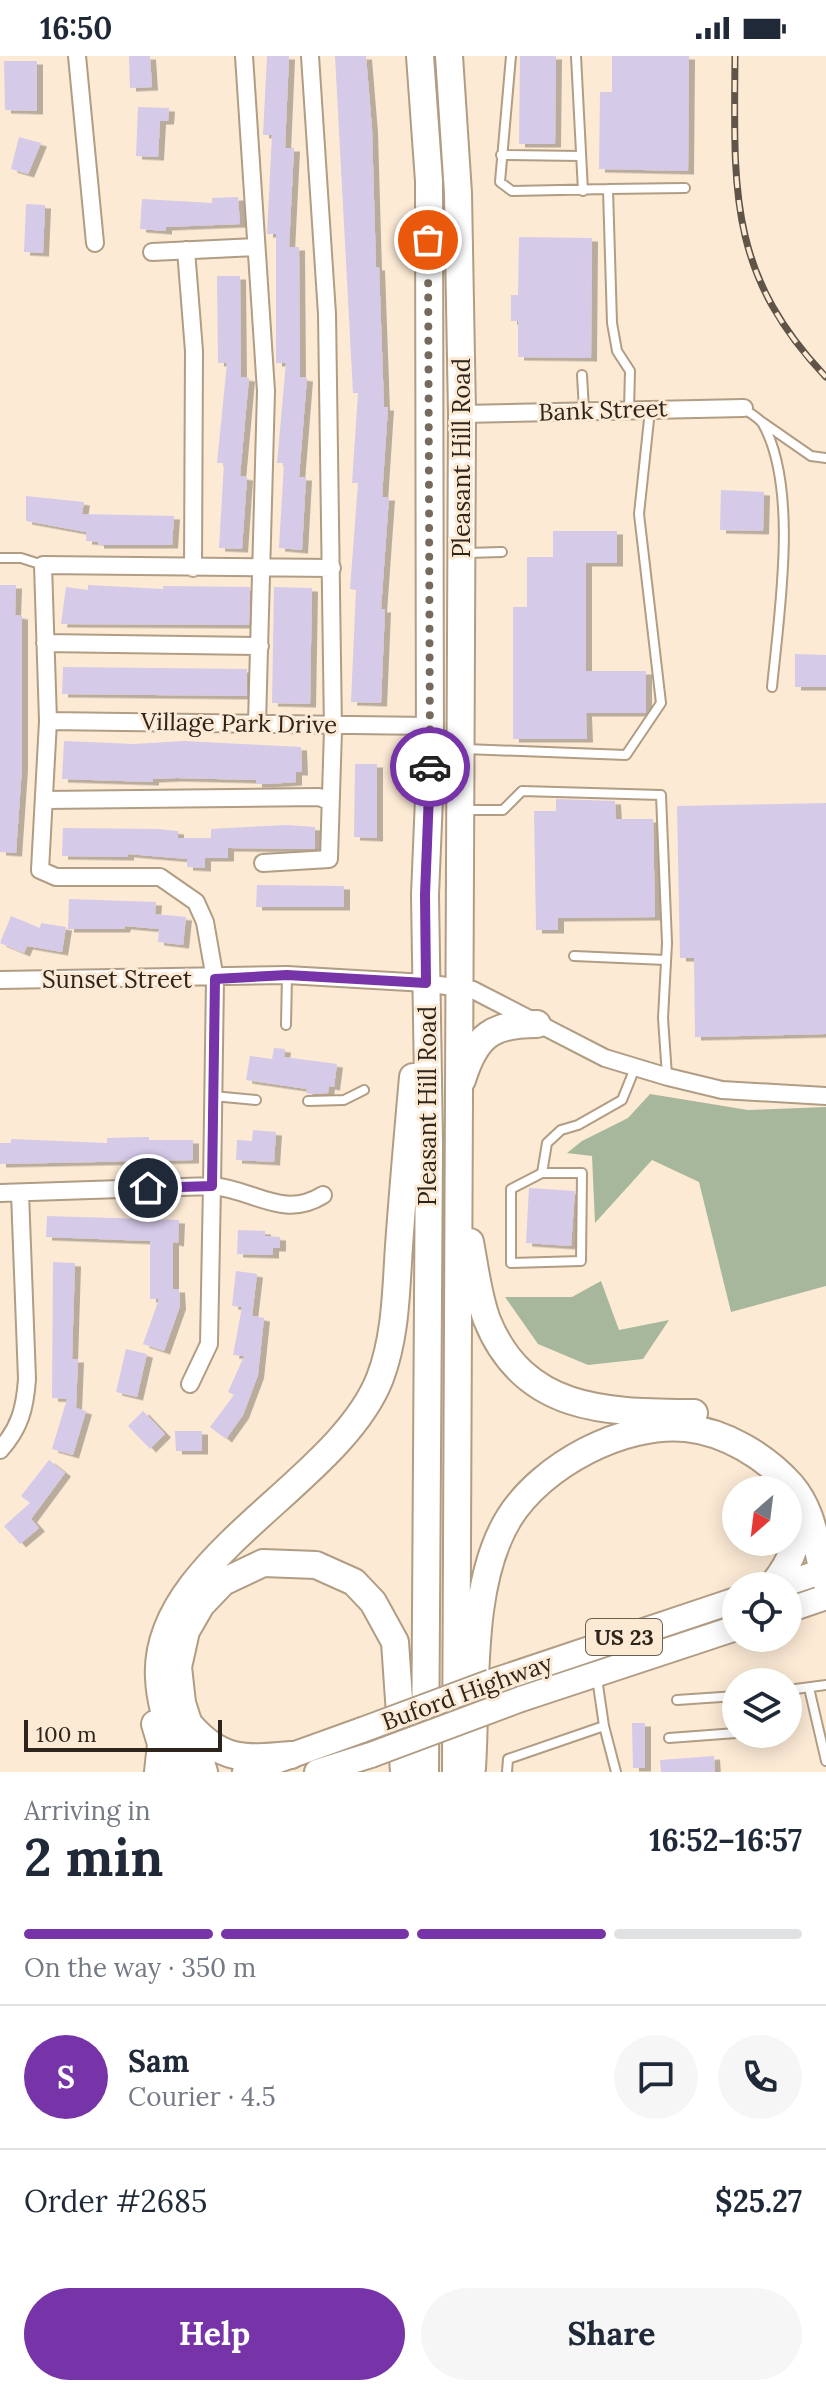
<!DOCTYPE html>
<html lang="en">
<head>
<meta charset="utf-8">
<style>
	body { margin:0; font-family:Lora,serif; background:#f6f6f7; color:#1f2937; height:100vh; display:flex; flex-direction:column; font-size:30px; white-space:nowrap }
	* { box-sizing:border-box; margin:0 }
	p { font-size:26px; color:#747a83 }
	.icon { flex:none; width:44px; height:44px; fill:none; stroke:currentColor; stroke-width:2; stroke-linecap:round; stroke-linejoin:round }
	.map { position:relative; height:1716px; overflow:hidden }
	.details { display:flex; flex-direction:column; background:#fff; flex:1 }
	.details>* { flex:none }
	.needle { width:52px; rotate:208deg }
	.fabs { position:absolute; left:722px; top:1420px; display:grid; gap:16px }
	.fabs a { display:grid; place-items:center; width:80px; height:80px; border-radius:50%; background:#fff; box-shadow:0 4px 20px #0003; font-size:40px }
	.scale { position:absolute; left:24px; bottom:20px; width:198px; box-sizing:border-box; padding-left:8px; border:4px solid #2d251b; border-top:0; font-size:22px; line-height:28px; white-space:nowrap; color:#2d251b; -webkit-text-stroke:6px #fcead5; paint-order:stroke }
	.pin { position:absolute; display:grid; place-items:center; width:68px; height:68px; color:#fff; margin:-34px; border:4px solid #fff; border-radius:50%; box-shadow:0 2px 8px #0007 }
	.courier { position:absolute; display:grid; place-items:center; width:80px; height:80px; margin:-40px; border:6px solid #7634a8; border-radius:50%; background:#fff; color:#222; box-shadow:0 2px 10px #0007 }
	.head em { font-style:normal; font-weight:700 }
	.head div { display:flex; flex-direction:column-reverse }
	.head { display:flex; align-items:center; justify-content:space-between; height:136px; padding:0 24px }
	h1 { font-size:52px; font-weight:700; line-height:60px }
	.bar { display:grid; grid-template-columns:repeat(4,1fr); gap:12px 8px; align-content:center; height:96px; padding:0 24px }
	.bar i { height:10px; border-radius:6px; background:#e0e1e3 }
	.bar .on { background:#7634a8 }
	.bar p { grid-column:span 4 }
	.line { display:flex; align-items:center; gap:20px; padding:0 24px; border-top:2px solid #e0e1e3 }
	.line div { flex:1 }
	.round { display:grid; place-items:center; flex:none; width:84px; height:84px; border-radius:42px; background:#f6f6f7 }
	.action { display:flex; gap:16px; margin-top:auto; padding:16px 24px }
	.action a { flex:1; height:92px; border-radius:48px; background:#7634a8; color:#fff; font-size:32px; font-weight:700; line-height:92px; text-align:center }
	.action a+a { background:#f6f6f7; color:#1f2937 }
	.status { display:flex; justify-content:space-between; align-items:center; height:56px; padding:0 40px; background:#fff; direction:ltr }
	.status svg { height:22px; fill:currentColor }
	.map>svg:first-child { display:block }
</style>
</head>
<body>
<div class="status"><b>16:50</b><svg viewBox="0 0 49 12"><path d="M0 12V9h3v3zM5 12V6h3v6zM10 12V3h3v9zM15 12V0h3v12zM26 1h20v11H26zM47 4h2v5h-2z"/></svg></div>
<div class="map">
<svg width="826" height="1716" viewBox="0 0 826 1716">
	<defs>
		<filter id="shadow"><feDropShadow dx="6" dy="3.5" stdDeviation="0" flood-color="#0004"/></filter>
	</defs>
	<rect width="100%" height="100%" fill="#fcead5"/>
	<path fill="#a6b79c" d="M 650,1038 L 748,1054 L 826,1051 L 826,1230 L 731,1256 L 699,1126 L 652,1104 L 595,1167 L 592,1100 L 567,1097 L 582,1085 L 628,1062 Z
		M 601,1225 L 619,1274 L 669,1264 L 643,1303 L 588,1309 L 538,1288 L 505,1241 L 572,1241 Z"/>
	<path fill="#d5cae8" filter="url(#shadow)" d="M 129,0 L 150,0 L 152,31 L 130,32 Z
		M 267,0 L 289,0 L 285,92 L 294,92 L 289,191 L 299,191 L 300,321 L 307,322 L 299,421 L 306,421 L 302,494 L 279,492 L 284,407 L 277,407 L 286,307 L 276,307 L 276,178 L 267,178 L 272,79 L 263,79 Z
		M 335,0 L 366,0 L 372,73 L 376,211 L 379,211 L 384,351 L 388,351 L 382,441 L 389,441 L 381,553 L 385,553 L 381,647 L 351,646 L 356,534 L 350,533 L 358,427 L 352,427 L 358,337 L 353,337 Z
		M 520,0 L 556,0 L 555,88 L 519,88 Z
		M 612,0 L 689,0 L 688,115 L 599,113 L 600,36 L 612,36 Z
		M 4,5 L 37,5 L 37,55 L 5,54 Z
		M 138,51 L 169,52 L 168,65 L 160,65 L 158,101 L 136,100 Z
		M 19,81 L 41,87 L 28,118 L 11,113 Z
		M 238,141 L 240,168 L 166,171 L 166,175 L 140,173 L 142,143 L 212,147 L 212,142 Z
		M 26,148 L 45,149 L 43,197 L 24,196 Z
		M 519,181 L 592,182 L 591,302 L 518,301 L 518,265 L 511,265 L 511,239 L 518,239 Z
		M 217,220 L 240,220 L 241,321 L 249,322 L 240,420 L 247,421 L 242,493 L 219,492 L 224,407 L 217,407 L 227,307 L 218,307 Z
		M 721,434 L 764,436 L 763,475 L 720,474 Z
		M 26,440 L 84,446 L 82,458 L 174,460 L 172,489 L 98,489 L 98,486 L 86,485 L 86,476 L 26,465 Z
		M 553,475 L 617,475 L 617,507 L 586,507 L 586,615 L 646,615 L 646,657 L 586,657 L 587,683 L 513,683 L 513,551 L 527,551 L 527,501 L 553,501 Z
		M 0,529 L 16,529 L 15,559 L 22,560 L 22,711 L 16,797 L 0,796 Z
		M 88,529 L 163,533 L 163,530 L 250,531 L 249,569 L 61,568 L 66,531 L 88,534 Z
		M 274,531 L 312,532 L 310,648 L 272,647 Z
		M 795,598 L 826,599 L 826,631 L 795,631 Z
		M 63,611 L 247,613 L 247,640 L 62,638 Z
		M 64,685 L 134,688 L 184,685 L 301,691 L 302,716 L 296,716 L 296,726 L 269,728 L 256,728 L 256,724 L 177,722 L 153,723 L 153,726 L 62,723 Z
		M 355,708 L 377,708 L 377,782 L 354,781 Z
		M 556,743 L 615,745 L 616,763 L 653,763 L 655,861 L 558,862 L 558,874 L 536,874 L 534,755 L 556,755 Z
		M 826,747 L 826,978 L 695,981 L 694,902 L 680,902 L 677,750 Z
		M 286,769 L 315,771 L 315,793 L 228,792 L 228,802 L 205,802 L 205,812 L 187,811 L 187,803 L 128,798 L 128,801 L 62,800 L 63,772 L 158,773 L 178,775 L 178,782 L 211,782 L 211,773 Z
		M 257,829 L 344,830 L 344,851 L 256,851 Z
		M 69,843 L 156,846 L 155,858 L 186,861 L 183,889 L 158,886 L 159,873 L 125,870 L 124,873 L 68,873 Z
		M 11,860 L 40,872 L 41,867 L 66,871 L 62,896 L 27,890 L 24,897 L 0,887 Z
		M 274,992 L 285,993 L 284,1001 L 337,1008 L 334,1031 L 329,1030 L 328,1037 L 311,1038 L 306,1037 L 307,1033 L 246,1024 L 250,1000 L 272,1003 Z
		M 253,1074 L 276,1076 L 274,1106 L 236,1104 L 237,1084 L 252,1085 Z
		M 149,1081 L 149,1084 L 193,1084 L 193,1104 L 0,1108 L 0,1087 L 11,1087 L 11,1083 L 107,1087 L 107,1082 Z
		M 529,1132 L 575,1135 L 571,1190 L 526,1187 Z
		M 47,1160 L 179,1164 L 178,1187 L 173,1186 L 173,1233 L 179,1233 L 180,1250 L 164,1295 L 143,1288 L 159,1243 L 150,1243 L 150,1185 L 46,1181 Z
		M 238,1174 L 265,1175 L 265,1180 L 280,1181 L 280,1192 L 273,1192 L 273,1199 L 237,1198 Z
		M 53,1206 L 75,1207 L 72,1303 L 78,1303 L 76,1352 L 86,1355 L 73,1399 L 52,1393 L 67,1343 L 52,1342 Z
		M 236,1215 L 257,1218 L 252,1260 L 264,1262 L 258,1319 L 243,1359 L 226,1383 L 210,1371 L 234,1339 L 228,1336 L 244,1300 L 233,1299 L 242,1251 L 232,1250 Z
		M 126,1293 L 147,1298 L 137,1341 L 116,1336 Z
		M 143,1355 L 165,1378 L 150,1393 L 128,1370 Z
		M 175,1375 L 202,1375 L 202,1395 L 176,1395 Z
		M 49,1404 L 65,1417 L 31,1463 L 39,1472 L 20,1488 L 4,1470 L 30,1447 L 21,1440 Z
		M 632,1667 L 645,1667 L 645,1712 L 633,1712 Z
		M 714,1700 L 715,1716 L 661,1716 L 660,1704 Z"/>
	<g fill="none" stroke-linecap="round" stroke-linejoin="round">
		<defs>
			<path id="service" d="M 511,0 L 500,126 L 512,135 L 608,133
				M 576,0 L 583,135
				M 501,99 L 581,100
				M 582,319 L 584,354
				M 629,353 L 630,315 L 617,295 L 612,267 L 608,133 L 685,132
				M 744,353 C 750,357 759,362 763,368 C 799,433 779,558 772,631
				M 762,366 L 811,400 L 826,402
				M 466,497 L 502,496
				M 0,502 L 21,502 L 43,509
				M 465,693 L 626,699 L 661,647 L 639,458 L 650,354
				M 464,754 L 503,754 L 522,735 L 661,739 L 667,887 L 663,962 L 667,1020
				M 574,900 L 666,904
				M 286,969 L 287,919
				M 213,1040 L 256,1044
				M 308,1045 L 344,1044 L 364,1034
				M 542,1117 L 582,1117 L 581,1205 L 511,1207 L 511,1133 Z
				M 542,1117 L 547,1087 L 561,1074 L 578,1069 L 622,1044 L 635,1012
				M 809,1632 L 826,1705
				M 788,1634 L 826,1629
				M 677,1644 L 736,1640
				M 604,1670 L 616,1716
				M 669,1682 L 736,1677
				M 507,1716 L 508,1703 L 604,1670 L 597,1622"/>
			<path id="minor" d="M 77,0 L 95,187
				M 244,0 L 266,335 L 257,667
				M 186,194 L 194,295 L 193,512
				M 152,196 L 256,191
				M 462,358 L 744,352
				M 45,587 L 260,590
				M 48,665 L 430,670
				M 44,744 L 319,741 L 329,745
				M 263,807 L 329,803 L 333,674 L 327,258 L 310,0
				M 0,924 L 287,919 L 426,927 L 473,934 L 605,1002 L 668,1021 L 722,1034 L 826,1040
				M 0,1137 L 212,1130 L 215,923 L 205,866 L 196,846 L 160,821 L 56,821 L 40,814 L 48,665 L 43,509 L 332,512
				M 190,1328 L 209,1288 L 212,1130 C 253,1133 283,1164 323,1139
				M 0,1394 C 20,1372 25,1352 27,1323 L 20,1137"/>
			<path id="primary" d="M 779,1530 L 826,1514
				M 788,1554 L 826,1541
				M 491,1626 L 736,1544
				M 521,1643 L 736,1572
				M 245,1716 L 362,1674
				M 317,1716 L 371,1699"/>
			<path id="trunk" d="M 420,0 L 429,125 L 430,718 L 425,839 L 429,1087 L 425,1716
				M 449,0 L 458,137 L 462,358 L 456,1716
				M 462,1024 C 476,979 492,968 537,968
				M 470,1186 C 475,1212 478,1240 487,1264 C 525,1358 610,1356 694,1357
				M 772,1530 C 791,1506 806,1478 790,1448
				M 155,1668 L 161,1688 L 158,1716
				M 190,1669 C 222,1706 246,1703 291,1699
				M 472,1712 C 477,1635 468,1529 509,1462 C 542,1409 623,1366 686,1372 C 725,1376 765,1400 791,1429 C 815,1457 815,1491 826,1525
				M 182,1716 C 174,1686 160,1652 159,1622 C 152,1503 339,1428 380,1322 C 396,1280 396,1234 399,1190 C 403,1134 408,1077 413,1021
				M 204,1716 L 182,1647 L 178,1611 L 186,1575 L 201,1549 L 223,1526 L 263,1507 L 316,1509 L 354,1526 L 373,1546 L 395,1586 L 404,1716"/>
		</defs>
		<use href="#service" stroke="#b19c84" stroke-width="12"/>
		<use href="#minor" stroke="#b19c84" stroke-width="20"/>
		<use href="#primary" stroke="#b19c84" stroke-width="28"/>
		<use href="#trunk" stroke="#b19c84" stroke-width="30"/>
		<use href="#service" stroke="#fff" stroke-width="8"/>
		<use href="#minor" stroke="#fff" stroke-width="16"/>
		<use href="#primary" stroke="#fff" stroke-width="24"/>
		<use href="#trunk" stroke="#fff" stroke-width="26"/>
		<defs>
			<path id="rail" d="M 735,0 C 734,134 728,218 826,321"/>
		</defs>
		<use href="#rail" stroke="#5f5447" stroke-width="7"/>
		<use href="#rail" stroke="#fcead5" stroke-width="4" stroke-dasharray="12" stroke-linecap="butt"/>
		<defs>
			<path id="primary-bridge" d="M 362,1674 L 491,1626
				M 371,1699 L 521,1643"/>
		</defs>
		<use href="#primary-bridge" stroke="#b19c84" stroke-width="28" stroke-linecap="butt"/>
		<use href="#primary-bridge" stroke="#fff" stroke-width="24"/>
	</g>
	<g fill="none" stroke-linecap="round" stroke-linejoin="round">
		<path stroke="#756a5c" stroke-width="8" stroke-dasharray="0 14.4" d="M 428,184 L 430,711"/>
		<path stroke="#7634a8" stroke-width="10" d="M 148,1132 L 212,1130 L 215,923 L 287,919 L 426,927 L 425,839 L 430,711"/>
	</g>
	<g text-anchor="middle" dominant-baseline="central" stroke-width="6" stroke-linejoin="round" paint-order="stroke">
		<rect fill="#fcead5" stroke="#6b6053" stroke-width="2" x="586" y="1563" width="76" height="36" rx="6"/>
		<g font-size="22" font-weight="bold" fill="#2d251b">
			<text x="624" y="1581">US 23</text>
		</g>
		<g font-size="24" fill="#2d251b" stroke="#fcead5">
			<text transform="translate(603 354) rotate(-2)">Bank Street</text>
			<text transform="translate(461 402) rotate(-90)">Pleasant Hill Road</text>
			<text transform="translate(239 667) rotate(1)">Village Park Drive</text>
			<text x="117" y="923">Sunset Street</text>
			<text transform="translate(427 1050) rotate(-90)">Pleasant Hill Road</text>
			<text transform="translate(467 1636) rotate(-20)">Buford Highway</text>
		</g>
	</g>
</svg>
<div class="fabs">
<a><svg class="needle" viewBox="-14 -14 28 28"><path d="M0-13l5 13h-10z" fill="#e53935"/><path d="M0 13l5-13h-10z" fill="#747a83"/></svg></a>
<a><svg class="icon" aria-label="locate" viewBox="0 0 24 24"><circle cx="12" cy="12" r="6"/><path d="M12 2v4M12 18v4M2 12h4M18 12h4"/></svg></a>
<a><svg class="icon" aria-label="layers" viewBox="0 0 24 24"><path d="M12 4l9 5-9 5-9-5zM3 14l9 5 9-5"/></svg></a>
</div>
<div class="scale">100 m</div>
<div class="pin" style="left:428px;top:184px;background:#ea580c"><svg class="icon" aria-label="bag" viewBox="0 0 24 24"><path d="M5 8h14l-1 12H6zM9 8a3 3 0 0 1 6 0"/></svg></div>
<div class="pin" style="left:148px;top:1132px;background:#1f2937"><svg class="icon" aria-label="home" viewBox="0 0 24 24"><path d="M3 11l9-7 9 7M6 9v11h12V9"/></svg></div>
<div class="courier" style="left:430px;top:711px"><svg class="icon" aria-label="car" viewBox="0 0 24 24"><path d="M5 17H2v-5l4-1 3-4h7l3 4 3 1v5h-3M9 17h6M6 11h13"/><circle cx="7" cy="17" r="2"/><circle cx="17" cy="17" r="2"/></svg></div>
</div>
<section class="details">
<div class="head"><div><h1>2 min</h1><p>Arriving in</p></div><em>16:52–16:57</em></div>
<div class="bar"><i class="on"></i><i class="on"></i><i class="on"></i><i></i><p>On the way · 350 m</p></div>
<div class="line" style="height:144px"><b class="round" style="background:#7634a8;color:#fff">S</b><div><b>Sam</b><p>Courier · 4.5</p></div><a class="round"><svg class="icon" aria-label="chat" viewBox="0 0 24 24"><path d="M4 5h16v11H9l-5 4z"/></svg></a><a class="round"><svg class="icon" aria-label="phone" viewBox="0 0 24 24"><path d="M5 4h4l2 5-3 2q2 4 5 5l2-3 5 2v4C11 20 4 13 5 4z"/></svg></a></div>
<div class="line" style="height:104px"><div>Order #2685</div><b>$25.27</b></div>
<div class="action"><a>Help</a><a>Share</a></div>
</section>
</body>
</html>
